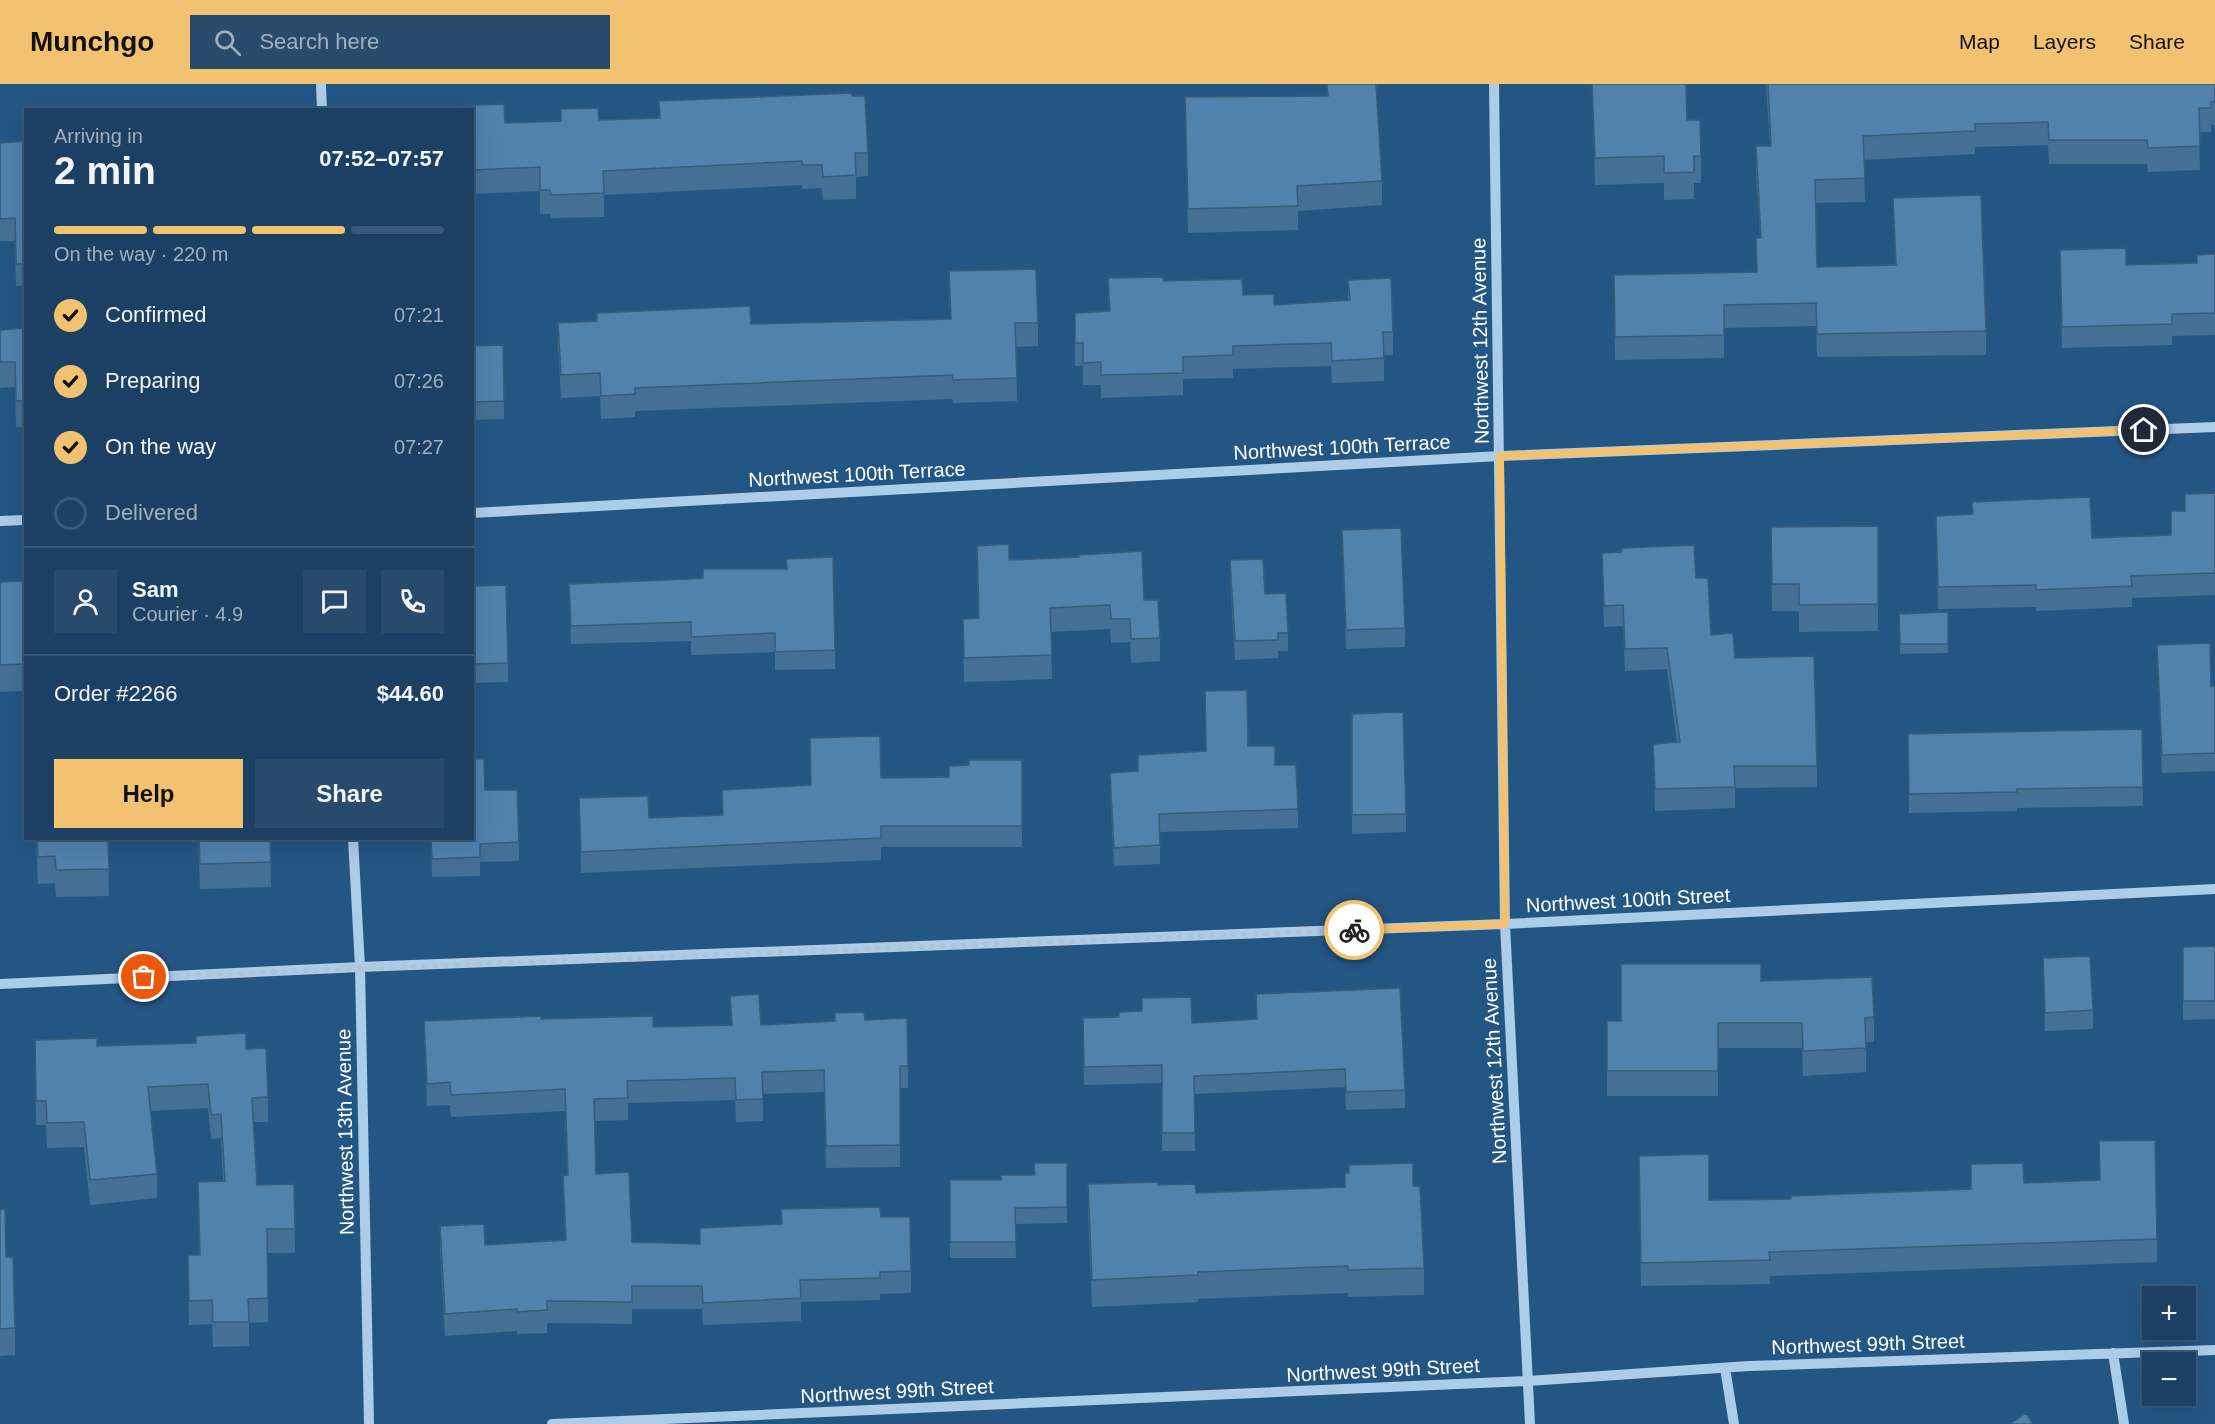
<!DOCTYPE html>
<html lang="en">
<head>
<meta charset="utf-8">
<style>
	body { margin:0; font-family:Arial,sans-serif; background:#284b6c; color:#f1f3f6; height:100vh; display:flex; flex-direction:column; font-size:22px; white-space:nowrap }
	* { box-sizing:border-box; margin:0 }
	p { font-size:20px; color:#a0afbe }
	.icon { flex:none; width:33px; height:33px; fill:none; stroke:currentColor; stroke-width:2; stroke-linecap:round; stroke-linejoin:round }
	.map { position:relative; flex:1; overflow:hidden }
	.sheet { position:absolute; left:24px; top:24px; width:450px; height:732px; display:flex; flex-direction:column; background:#1b4063; border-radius:0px; box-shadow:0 6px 24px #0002,0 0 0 2px #395978 }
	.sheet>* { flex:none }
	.buttons { position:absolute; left:2142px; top:1202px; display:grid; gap:12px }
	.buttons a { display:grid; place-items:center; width:54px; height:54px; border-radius:0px; background:#1b4063; box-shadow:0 6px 24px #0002,0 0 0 2px #395978; font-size:30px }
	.pin { position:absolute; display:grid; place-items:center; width:51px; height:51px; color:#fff; margin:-26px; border:3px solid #fff; border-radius:50%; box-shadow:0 2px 6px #0007 }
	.courier { position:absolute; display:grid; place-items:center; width:60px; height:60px; margin:-30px; border:4px solid #f2c270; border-radius:50%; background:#fff; color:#222; box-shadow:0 2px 8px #0007 }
	.overview em { font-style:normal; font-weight:700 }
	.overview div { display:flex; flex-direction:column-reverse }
	.overview { display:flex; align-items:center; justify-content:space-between; height:102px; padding:0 30px }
	h1 { font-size:39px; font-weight:700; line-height:45px }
	.bar { display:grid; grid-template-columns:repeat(4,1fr); gap:9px 6px; align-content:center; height:72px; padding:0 30px }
	.bar i { height:8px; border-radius:4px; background:#395978 }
	.bar .active { background:#f2c270 }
	.bar p { grid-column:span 4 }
	.line { display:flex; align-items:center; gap:15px; padding:0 30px; border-top:2px solid #395978 }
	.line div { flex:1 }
	.round { display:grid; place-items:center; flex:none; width:63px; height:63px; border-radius:0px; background:#284b6c }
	ol { padding:0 30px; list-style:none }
	li { display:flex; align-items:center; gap:18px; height:66px }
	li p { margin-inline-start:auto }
	li .icon { padding:6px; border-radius:50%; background:#f2c270; color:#111; stroke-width:4 }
	li:last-child { color:#a0afbe }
	li i { width:33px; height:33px; border:3px solid #395978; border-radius:50% }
	.button { display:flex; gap:12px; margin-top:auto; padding:12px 30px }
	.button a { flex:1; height:69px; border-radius:0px; background:#f2c270; color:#111; font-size:24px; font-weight:700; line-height:69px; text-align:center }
	.button a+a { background:#284b6c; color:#f1f3f6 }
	header { display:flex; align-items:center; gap:36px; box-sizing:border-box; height:84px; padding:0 30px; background:#f2c270; color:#111 }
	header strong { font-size:28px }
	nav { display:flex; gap:33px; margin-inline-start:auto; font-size:21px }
	.search { width:420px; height:54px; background:#284b6c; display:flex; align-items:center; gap:15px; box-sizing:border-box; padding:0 21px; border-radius:0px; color:#a0afbe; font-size:22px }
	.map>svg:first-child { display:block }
</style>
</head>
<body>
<header>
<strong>Munchgo</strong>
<div class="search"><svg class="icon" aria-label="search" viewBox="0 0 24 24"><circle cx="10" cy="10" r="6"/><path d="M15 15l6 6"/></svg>Search here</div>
<nav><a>Map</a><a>Layers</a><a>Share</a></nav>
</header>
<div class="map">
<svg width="2215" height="1340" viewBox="0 0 2215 1340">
	<rect width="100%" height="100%" fill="#245684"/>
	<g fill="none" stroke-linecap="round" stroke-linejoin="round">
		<path stroke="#adcce8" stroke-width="10" d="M 321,0 L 322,26
			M 1494,0 L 1505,840 L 1530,1340
			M 472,429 L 1500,372 L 2215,343
			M 0,437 L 26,436
			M 353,754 L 360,883 L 369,1340
			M 0,900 L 360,883 L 1505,840 L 2215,805
			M 2113,1269 L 2124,1340
			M 1725,1284 L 1734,1340
			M 552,1340 L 1528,1297 L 1749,1282 L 2215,1266"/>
	</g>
	<path fill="#457095" d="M 1327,0 L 1382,97 L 1382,121 L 1298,127 L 1298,146 L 1188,149 L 1185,13 L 1327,12 Z
		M 1592,0 L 1687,36 L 1701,72 L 1701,99 L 1694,99 L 1694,115 L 1664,116 L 1664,99 L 1595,101 Z
		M 1766,0 L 2215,0 L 2215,41 L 2211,41 L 2211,48 L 2199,48 L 2200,86 L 2148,88 L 2147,80 L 2049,80 L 2048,61 L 1975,63 L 1975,70 L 1864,76 L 1865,118 L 1816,119 L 1817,183 L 1895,181 L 1893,114 L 1986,247 L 1986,271 L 1817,273 L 1816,242 L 1724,244 L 1724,274 L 1615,276 L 1614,191 L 1757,188 L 1760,154 L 1756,86 L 1756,62 L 1770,62 Z
		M 852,12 L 868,69 L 868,92 L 856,93 L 856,115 L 823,116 L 822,104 L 802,105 L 802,101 L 604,111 L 604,133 L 551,134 L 550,130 L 540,130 L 540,107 L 472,110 L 472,26 L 505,39 L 659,34 L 659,17 Z
		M 26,57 L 26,202 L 16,202 L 15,157 L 0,157 L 0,59 Z
		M 2060,166 L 2126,181 L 2197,179 L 2215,170 L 2215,251 L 2172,252 L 2172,261 L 2062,264 Z
		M 949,187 L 1038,239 L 1038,262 L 1016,263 L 1017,317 L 953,319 L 952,315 L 635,327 L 635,333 L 601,335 L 600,312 L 561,314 L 558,262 L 558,239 L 597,237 L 597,229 L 751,240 L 950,235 Z
		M 1108,194 L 1164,197 L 1243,211 L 1274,221 L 1348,216 L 1348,196 L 1393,248 L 1393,271 L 1384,271 L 1384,297 L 1332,299 L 1331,282 L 1233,285 L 1233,294 L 1183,295 L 1183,311 L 1101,314 L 1101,301 L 1083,301 L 1083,282 L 1075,282 L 1075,229 L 1109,227 Z
		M 26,244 L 26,343 L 16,343 L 15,303 L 0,304 L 0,246 Z
		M 472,262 L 504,317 L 504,335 L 472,336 Z
		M 2215,409 L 2215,511 L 2132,514 L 2132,523 L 2036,527 L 2036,523 L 1938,525 L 1936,432 L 1972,430 L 1972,418 L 2092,454 L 2171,451 L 2171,427 L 2185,427 L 2185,410 Z
		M 1878,442 L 1878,547 L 1799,548 L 1799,527 L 1772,527 L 1771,443 Z
		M 1342,446 L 1405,544 L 1405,563 L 1346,565 Z
		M 977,462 L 1009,476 L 1144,516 L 1160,554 L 1160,577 L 1131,579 L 1130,558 L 1111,559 L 1110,545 L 1051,548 L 1052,595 L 964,598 L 963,535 L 978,534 Z
		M 1602,469 L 1696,494 L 1711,551 L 1735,574 L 1817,682 L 1817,703 L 1735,704 L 1735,724 L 1655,727 L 1653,660 L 1677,658 L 1667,585 L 1625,587 L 1623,542 L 1604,543 Z
		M 786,475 L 835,566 L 835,585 L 775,586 L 775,568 L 691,571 L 691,557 L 571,560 L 569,500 L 689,495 L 786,485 Z
		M 1230,476 L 1288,549 L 1288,567 L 1278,567 L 1278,574 L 1235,576 L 1230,495 Z
		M 0,498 L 24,513 L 26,513 L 26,607 L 0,608 Z
		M 472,502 L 508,579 L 508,598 L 472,599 Z
		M 1948,528 L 1948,569 L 1900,570 L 1899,530 Z
		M 2157,561 L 2211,602 L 2215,602 L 2215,687 L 2162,689 Z
		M 1352,630 L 1406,730 L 1406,748 L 1352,750 Z
		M 2142,645 L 2143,722 L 2017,724 L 2017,727 L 1909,729 L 1908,650 Z
		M 810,654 L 881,694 L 949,693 L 969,681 L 1022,676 L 1022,763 L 881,763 L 881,776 L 581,789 L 579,714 L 649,734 L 722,731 L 722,706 L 811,701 Z
		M 1248,662 L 1275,681 L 1298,725 L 1298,744 L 1160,748 L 1160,780 L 1114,782 L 1110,708 L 1110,689 L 1138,687 L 1138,671 L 1206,667 Z
		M 485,706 L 519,758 L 519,777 L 480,778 L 480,792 L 432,793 L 431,754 L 472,754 Z
		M 28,754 L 108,754 L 109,812 L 56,813 L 55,799 L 38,800 L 36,755 Z
		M 198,754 L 270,754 L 271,803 L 200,805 Z
		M 2215,862 L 2215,935 L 2183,936 L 2183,863 Z
		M 2043,874 L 2093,926 L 2093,945 L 2045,947 Z
		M 1761,897 L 1874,933 L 1874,958 L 1866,958 L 1866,988 L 1803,992 L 1802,964 L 1718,964 L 1718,1012 L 1607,1012 L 1607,937 L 1621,937 Z
		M 1256,910 L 1405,1006 L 1405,1024 L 1346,1026 L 1345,1003 L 1194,1010 L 1195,1067 L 1162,1067 L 1162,999 L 1084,1001 L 1083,934 L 1119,933 L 1119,928 L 1192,939 L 1256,935 Z
		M 730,912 L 761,941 L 865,936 L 908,982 L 908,1004 L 900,1004 L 900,1083 L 826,1084 L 824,1008 L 763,1010 L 763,1037 L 736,1038 L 735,1016 L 628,1019 L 628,1036 L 595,1037 L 596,1090 L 632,1158 L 700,1160 L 700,1144 L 781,1140 L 881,1133 L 911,1187 L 911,1209 L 880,1210 L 880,1216 L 801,1218 L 801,1237 L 703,1241 L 702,1225 L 632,1225 L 632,1240 L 547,1239 L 547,1249 L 517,1250 L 517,1247 L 445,1252 L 440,1164 L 440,1142 L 485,1161 L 565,1156 L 563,1092 L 567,1091 L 565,1027 L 451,1033 L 450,1021 L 427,1022 L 424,937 L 541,935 L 653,943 L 731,941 Z
		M 35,956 L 97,962 L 246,965 L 268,1013 L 268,1038 L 253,1038 L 257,1101 L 294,1100 L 295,1169 L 268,1169 L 268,1238 L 249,1239 L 249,1262 L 213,1263 L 212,1240 L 189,1241 L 188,1171 L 199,1171 L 198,1098 L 223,1097 L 221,1054 L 211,1055 L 208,1024 L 150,1027 L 157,1090 L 157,1114 L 90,1121 L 84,1063 L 47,1064 L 46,1041 L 36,1041 Z
		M 2099,1057 L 2157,1155 L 2157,1178 L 1770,1192 L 1770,1200 L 1641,1202 L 1639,1095 L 1709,1116 L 1791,1115 L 1971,1105 L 1971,1080 L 2024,1099 L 2099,1096 Z
		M 1067,1079 L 1067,1139 L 1015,1140 L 1016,1174 L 950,1174 L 950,1096 L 1001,1096 L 1034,1091 Z
		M 1345,1089 L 1413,1102 L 1424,1184 L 1424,1211 L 1348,1213 L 1348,1209 L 1198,1215 L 1198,1218 L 1092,1223 L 1088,1127 L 1088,1100 L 1158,1101 L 1196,1109 L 1345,1103 Z
		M 0,1126 L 15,1244 L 15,1271 L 0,1272 Z"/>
	<path fill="#5082ad" stroke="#385b79" stroke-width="1.5" d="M 1327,0 L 1376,0 L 1382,97 L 1297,102 L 1298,122 L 1188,125 L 1185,13 L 1328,12 Z
		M 1592,0 L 1686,0 L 1687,36 L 1700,36 L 1701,72 L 1694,72 L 1694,88 L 1664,89 L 1664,72 L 1595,74 Z
		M 1768,0 L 2215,0 L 2215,17 L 2211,18 L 2211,24 L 2199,24 L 2200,62 L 2148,64 L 2147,56 L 2049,56 L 2048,38 L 1975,40 L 1975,47 L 1863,52 L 1865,94 L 1815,96 L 1817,183 L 1896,181 L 1893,114 L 1981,111 L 1986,247 L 1817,250 L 1816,219 L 1724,221 L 1724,251 L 1615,253 L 1614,191 L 1757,188 L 1756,154 L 1761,154 L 1756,62 L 1771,62 Z
		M 852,9 L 852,12 L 865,12 L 868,69 L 855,69 L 856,91 L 823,93 L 822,81 L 802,81 L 802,77 L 603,87 L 604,109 L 551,111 L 550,106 L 540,106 L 540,83 L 472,86 L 472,26 L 454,26 L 454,22 L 504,20 L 505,39 L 561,37 L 561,25 L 598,24 L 599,36 L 660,34 L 659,17 Z
		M 26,57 L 26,180 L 16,180 L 15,134 L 0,135 L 0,59 Z
		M 2126,164 L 2126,181 L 2197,179 L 2197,171 L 2215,170 L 2215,229 L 2172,230 L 2172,240 L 2062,243 L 2060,166 Z
		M 1036,185 L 1038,239 L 1015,239 L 1017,294 L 953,296 L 952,291 L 635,304 L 635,310 L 601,312 L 600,289 L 561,291 L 558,239 L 597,237 L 597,229 L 750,222 L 751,240 L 951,235 L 949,187 Z
		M 1163,193 L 1164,197 L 1242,195 L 1243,211 L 1274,210 L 1274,221 L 1350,216 L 1348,196 L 1391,194 L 1393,248 L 1383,248 L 1384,274 L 1332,277 L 1331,259 L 1233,262 L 1233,271 L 1183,273 L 1183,289 L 1101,291 L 1101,278 L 1083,279 L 1083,259 L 1075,259 L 1075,229 L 1110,227 L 1108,194 Z
		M 26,244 L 26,317 L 16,317 L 15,278 L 0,278 L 0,246 Z
		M 503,261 L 504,317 L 472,318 L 472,262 Z
		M 2215,409 L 2215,489 L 2131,492 L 2132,502 L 2036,506 L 2036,501 L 1938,503 L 1936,432 L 1973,430 L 1972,418 L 2090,413 L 2092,454 L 2171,451 L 2171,427 L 2185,427 L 2185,410 Z
		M 1878,442 L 1878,520 L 1799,521 L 1799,500 L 1772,500 L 1771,443 Z
		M 1401,444 L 1405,544 L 1346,546 L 1342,446 Z
		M 1009,460 L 1009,476 L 1079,473 L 1079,471 L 1142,467 L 1144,516 L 1158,516 L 1160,554 L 1131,555 L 1130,535 L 1111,535 L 1110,521 L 1050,524 L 1052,571 L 964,574 L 963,535 L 979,534 L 977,462 Z
		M 1694,461 L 1696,494 L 1708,494 L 1711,551 L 1733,549 L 1735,574 L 1814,572 L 1817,682 L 1734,682 L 1735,703 L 1655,705 L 1653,660 L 1680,658 L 1667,564 L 1625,565 L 1623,521 L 1604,522 L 1602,469 L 1622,468 L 1622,464 Z
		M 833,473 L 835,566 L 775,568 L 775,549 L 691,553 L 691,538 L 571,542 L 569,500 L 689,495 L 703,494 L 703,485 L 787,485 L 786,475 Z
		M 1263,475 L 1265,510 L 1286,509 L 1288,549 L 1278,549 L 1278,556 L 1235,557 L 1230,476 Z
		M 23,497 L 24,513 L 26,513 L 26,580 L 0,581 L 0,498 Z
		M 506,501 L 508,579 L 472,580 L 472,502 Z
		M 1948,528 L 1948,560 L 1900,560 L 1899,530 Z
		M 2210,559 L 2211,602 L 2215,602 L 2215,669 L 2162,671 L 2157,561 Z
		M 1247,606 L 1248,662 L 1275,662 L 1275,681 L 1296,681 L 1298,725 L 1159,730 L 1160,761 L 1114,764 L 1110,689 L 1138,687 L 1138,671 L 1206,667 L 1205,607 Z
		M 1403,628 L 1406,730 L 1352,731 L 1352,630 Z
		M 2142,645 L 2143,703 L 2017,705 L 2017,708 L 1909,710 L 1908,650 Z
		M 880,652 L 881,694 L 949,693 L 949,682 L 969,681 L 969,676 L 1022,676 L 1022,742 L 881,742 L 881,754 L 581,768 L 579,714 L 648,712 L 649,734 L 723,731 L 722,706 L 811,701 L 810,654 Z
		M 472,675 L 484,675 L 485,706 L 517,706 L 519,758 L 480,760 L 480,773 L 432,775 L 431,754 L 472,754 Z
		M 37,754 L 108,754 L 109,785 L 56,786 L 55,772 L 38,773 Z
		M 199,754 L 270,754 L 271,778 L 200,780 Z
		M 2215,862 L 2215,917 L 2183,917 L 2183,863 Z
		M 2090,872 L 2093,926 L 2045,929 L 2043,874 Z
		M 1621,880 L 1761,880 L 1761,897 L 1872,893 L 1874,933 L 1865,934 L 1866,964 L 1803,967 L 1802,939 L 1718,939 L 1718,987 L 1607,987 L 1607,937 L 1621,937 Z
		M 1400,904 L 1405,1006 L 1346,1008 L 1345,985 L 1194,992 L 1195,1049 L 1162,1049 L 1162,981 L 1084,983 L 1083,934 L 1119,933 L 1119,928 L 1142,927 L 1142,914 L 1191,913 L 1192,939 L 1257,935 L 1256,910 Z
		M 759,910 L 761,941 L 835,937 L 835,929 L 864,928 L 865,936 L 907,934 L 908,982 L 900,982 L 900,1061 L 826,1062 L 824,986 L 762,988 L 763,1015 L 736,1016 L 735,994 L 627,997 L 628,1014 L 594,1015 L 596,1090 L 629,1088 L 632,1158 L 700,1160 L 700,1144 L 782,1140 L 781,1125 L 880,1123 L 881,1133 L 910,1133 L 911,1187 L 880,1188 L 880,1194 L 800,1196 L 801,1214 L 703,1219 L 702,1202 L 632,1202 L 632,1218 L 547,1217 L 547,1226 L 517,1228 L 517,1225 L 445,1230 L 440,1142 L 484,1140 L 485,1161 L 566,1156 L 563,1092 L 568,1091 L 565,1005 L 451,1011 L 450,998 L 427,1000 L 424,937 L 541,932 L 541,935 L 653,932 L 653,943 L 732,941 L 730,912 Z
		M 246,949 L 246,965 L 266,964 L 268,1013 L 252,1014 L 257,1101 L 294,1100 L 295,1145 L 267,1145 L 268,1214 L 248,1215 L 249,1238 L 213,1238 L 212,1216 L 189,1217 L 188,1171 L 200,1171 L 198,1098 L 225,1097 L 221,1030 L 211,1031 L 208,1000 L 148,1003 L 157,1090 L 90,1096 L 84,1038 L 47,1039 L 46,1017 L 36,1017 L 35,956 L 97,954 L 97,962 L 196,959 L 196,952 Z
		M 2155,1056 L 2157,1155 L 1769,1168 L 1770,1176 L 1641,1179 L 1639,1072 L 1709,1070 L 1709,1116 L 1791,1115 L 1791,1112 L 1971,1105 L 1971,1080 L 2023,1079 L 2024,1099 L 2100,1096 L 2099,1057 Z
		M 1034,1079 L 1067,1079 L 1067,1123 L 1015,1124 L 1016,1158 L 950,1158 L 950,1096 L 1001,1096 L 1001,1091 L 1035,1091 Z
		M 1413,1079 L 1413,1102 L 1420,1102 L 1424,1184 L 1348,1186 L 1348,1182 L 1198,1188 L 1198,1191 L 1092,1196 L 1088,1100 L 1158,1098 L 1158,1101 L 1195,1100 L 1196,1109 L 1345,1103 L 1345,1089 L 1349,1089 L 1349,1081 Z
		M 5,1125 L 6,1173 L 13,1173 L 15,1244 L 0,1245 L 0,1126 Z
		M 2026,1329 L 2033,1340 L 2010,1340 Z"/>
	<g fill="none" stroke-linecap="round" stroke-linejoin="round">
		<path stroke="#b2c4d4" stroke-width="6" stroke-dasharray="0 10.8" d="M 144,893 L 1354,846"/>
		<path stroke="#f2c270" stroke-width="8" d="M 1354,846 L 1505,840 L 1500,372 L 2144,346"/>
	</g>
	<g text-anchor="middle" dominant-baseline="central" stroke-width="4.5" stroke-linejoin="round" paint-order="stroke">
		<g font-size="20" fill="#fff" stroke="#245684">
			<text transform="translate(1480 257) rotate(-91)">Northwest 12th Avenue</text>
			<text transform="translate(1342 363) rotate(-3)">Northwest 100th Terrace</text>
			<text transform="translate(857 390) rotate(-3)">Northwest 100th Terrace</text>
			<text transform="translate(1628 816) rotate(-3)">Northwest 100th Street</text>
			<text transform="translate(1494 977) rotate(-93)">Northwest 12th Avenue</text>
			<text transform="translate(345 1048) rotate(-91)">Northwest 13th Avenue</text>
			<text transform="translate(1868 1260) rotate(-2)">Northwest 99th Street</text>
			<text transform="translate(1383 1286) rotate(-3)">Northwest 99th Street</text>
			<text transform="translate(897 1307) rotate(-3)">Northwest 99th Street</text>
		</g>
	</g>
</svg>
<div class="buttons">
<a>+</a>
<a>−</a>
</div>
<div class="pin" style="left:144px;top:893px;background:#ea580c"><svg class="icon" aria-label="bag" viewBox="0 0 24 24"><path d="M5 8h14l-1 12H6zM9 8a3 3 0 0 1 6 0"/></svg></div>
<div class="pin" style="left:2144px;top:346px;background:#1f2937"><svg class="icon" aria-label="home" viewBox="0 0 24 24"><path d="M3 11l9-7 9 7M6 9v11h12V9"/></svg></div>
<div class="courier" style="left:1354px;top:846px"><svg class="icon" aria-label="bike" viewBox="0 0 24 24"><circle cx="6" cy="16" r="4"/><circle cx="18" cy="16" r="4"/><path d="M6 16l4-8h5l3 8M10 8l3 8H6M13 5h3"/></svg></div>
<section class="sheet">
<div class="overview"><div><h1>2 min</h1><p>Arriving in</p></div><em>07:52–07:57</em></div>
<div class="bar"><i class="active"></i><i class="active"></i><i class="active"></i><i></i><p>On the way · 220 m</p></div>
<ol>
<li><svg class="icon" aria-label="check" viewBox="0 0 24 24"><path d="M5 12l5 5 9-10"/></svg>Confirmed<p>07:21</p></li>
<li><svg class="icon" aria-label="check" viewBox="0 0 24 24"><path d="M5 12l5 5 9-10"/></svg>Preparing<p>07:26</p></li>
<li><svg class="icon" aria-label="check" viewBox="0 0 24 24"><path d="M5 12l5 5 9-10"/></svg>On the way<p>07:27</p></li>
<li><i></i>Delivered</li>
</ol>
<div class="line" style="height:108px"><a class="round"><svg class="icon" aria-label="person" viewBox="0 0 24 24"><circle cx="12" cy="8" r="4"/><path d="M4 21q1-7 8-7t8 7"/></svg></a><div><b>Sam</b><p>Courier · 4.9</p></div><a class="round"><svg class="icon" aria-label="chat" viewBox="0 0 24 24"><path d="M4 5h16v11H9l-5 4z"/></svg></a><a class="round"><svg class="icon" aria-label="phone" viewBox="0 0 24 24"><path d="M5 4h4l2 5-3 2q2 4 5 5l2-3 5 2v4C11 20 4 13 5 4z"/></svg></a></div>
<div class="line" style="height:78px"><div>Order #2266</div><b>$44.60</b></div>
<div class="button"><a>Help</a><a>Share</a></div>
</section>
</div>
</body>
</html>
